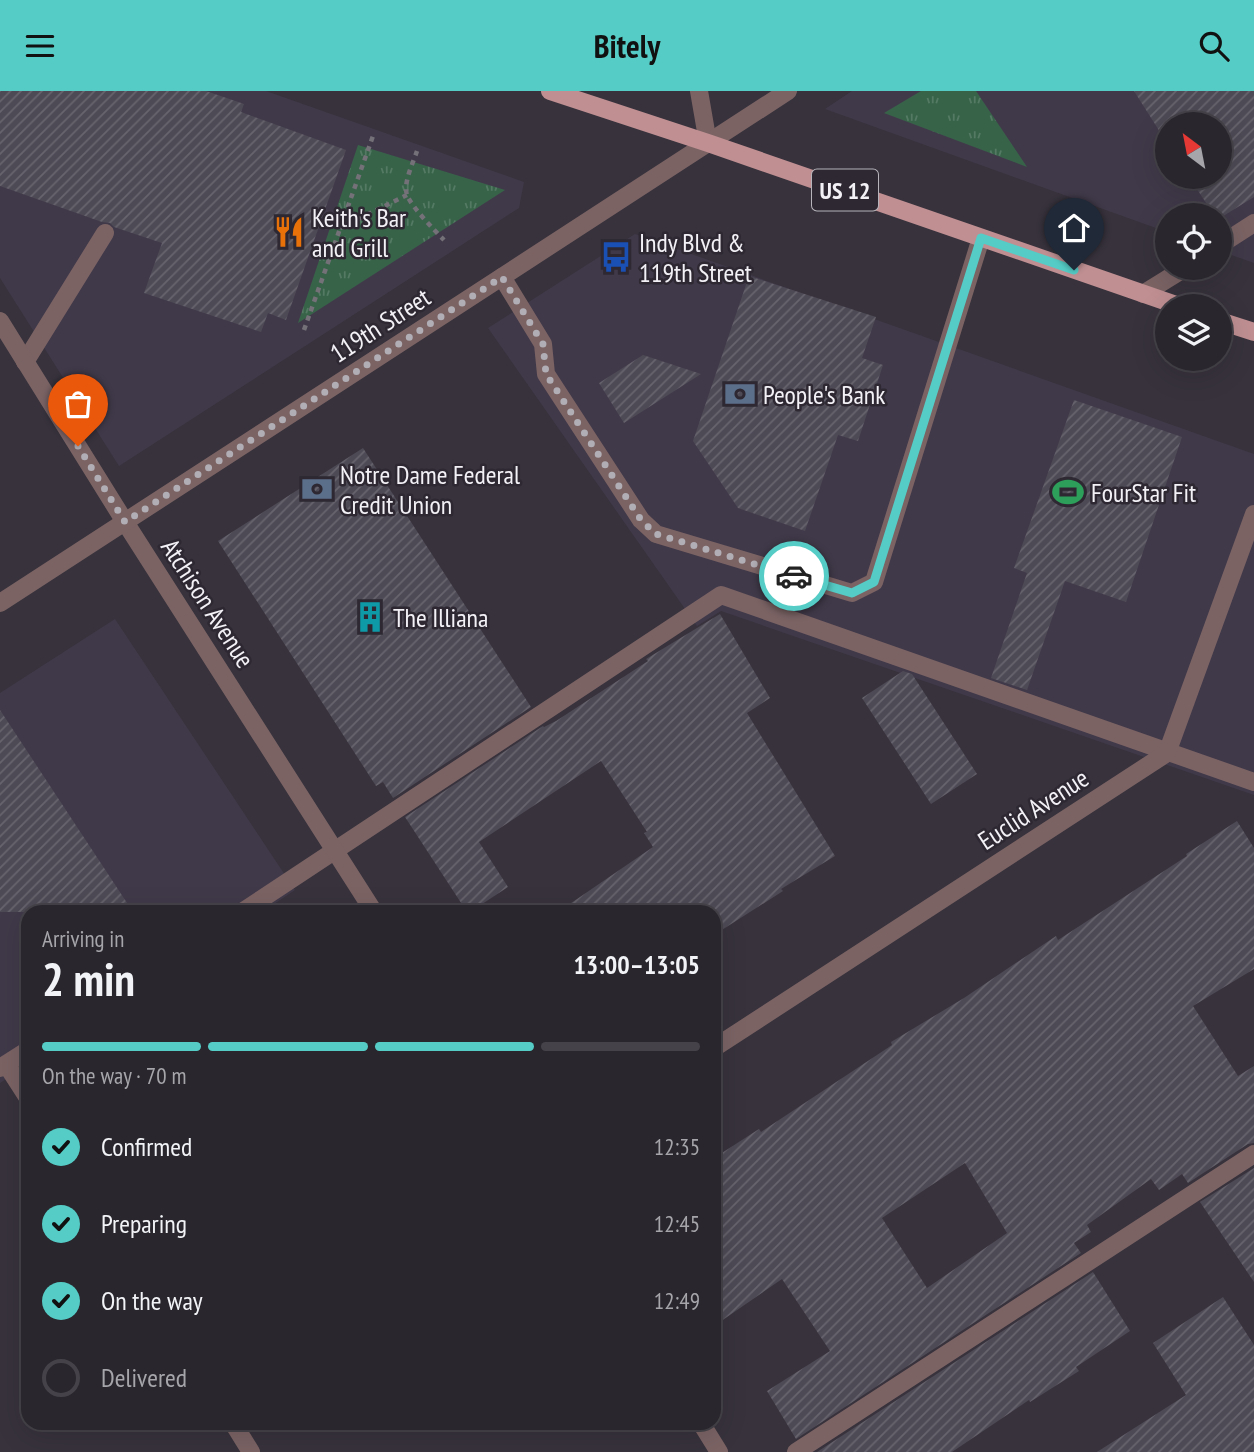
<!DOCTYPE html>
<html lang="en">
<head>
<meta charset="utf-8">
<style>
	body { margin:0; font-family:"PT Sans Narrow",sans-serif; background:#312e35; color:#f1f3f6; height:100vh; display:flex; flex-direction:column; font-size:26px; white-space:nowrap }
	* { box-sizing:border-box; margin:0 }
	p { font-size:23px; color:#a5a5aa }
	.icon { flex:none; width:38px; height:38px; fill:none; stroke:currentColor; stroke-width:2; stroke-linecap:round; stroke-linejoin:round }
	.map { position:relative; flex:1; overflow:hidden }
	.details { position:absolute; left:21px; top:814px; width:700px; height:525px; display:flex; flex-direction:column; background:#29262d; border-radius:21px; box-shadow:0 7px 28px #0002,0 0 0 2px #454349 }
	.details>* { flex:none }
	.needle { width:46px; rotate:328deg }
	.controls { position:absolute; left:1155px; top:21px; display:grid; gap:14px }
	.controls a { display:grid; place-items:center; width:77px; height:77px; border-radius:50%; background:#29262d; box-shadow:0 7px 28px #0002,0 0 0 2px #454349; font-size:35px }
	.pin { position:absolute; display:grid; place-items:center; width:60px; height:60px; color:#fff; margin:-72px -30px; border-radius:50% 50% 50% 0; rotate:-45deg; box-shadow:0 0 7px #0007 }
	.pin .icon { rotate:45deg }
	.courier { position:absolute; display:grid; place-items:center; width:70px; height:70px; margin:-35px; border:5px solid #55cdc6; border-radius:50%; background:#fff; color:#222; box-shadow:0 2px 9px #0007 }
	.summary em { font-style:normal; font-weight:600 }
	.summary div { display:flex; flex-direction:column-reverse }
	.summary { display:flex; align-items:center; justify-content:space-between; height:119px; padding:0 21px }
	h1 { font-size:46px; font-weight:600; line-height:52px }
	.bar { display:grid; grid-template-columns:repeat(4,1fr); gap:10px 7px; align-content:center; height:84px; padding:0 21px }
	.bar i { height:9px; border-radius:5px; background:#454349 }
	.bar .on { background:#55cdc6 }
	.bar p { grid-column:span 4 }
	ol { padding:0 21px; list-style:none }
	li { display:flex; align-items:center; gap:21px; height:77px }
	li p { margin-inline-start:auto }
	li .icon { padding:7px; border-radius:50%; background:#55cdc6; color:#111; stroke-width:4 }
	li:last-child { color:#a5a5aa }
	li i { width:38px; height:38px; border:4px solid #454349; border-radius:50% }
	header { display:flex; justify-content:space-between; align-items:center; height:91px; padding:0 21px; background:#55cdc6; color:#111; font-size:32px; font-weight:600 }
	.map>svg:first-child { display:block }
</style>
</head>
<body>
<header><svg class="icon" aria-label="menu" viewBox="0 0 24 24"><path d="M4 6h16M4 12h16M4 18h16"/></svg>Bitely<svg class="icon" aria-label="search" viewBox="0 0 24 24"><circle cx="10" cy="10" r="6"/><path d="M15 15l6 6"/></svg></header>
<div class="map">
<svg width="1254" height="1361" viewBox="0 0 1254 1361">
	<defs>
		<pattern id="park-tufts" width="24" height="20" patternUnits="userSpaceOnUse" patternTransform="scale(1.75)"><rect width="24" height="20" fill="#376349"/><path d="M3 7l-1-3M5 7V3M7 7l1-3M15 17l-1-3M17 17v-4M19 17l1-3" fill="none" stroke="#547a64"/></pattern>
		<pattern id="building-hatch" width="6" height="6" patternUnits="userSpaceOnUse" patternTransform="scale(1.75)"><rect width="6" height="6" fill="#4e4a55"/><path d="M-1 1l2-2M0 6l6-6M5 7l2-2" fill="none" stroke="#68646e"/></pattern>
	</defs>
	<rect width="100%" height="100%" fill="#37323c"/>
	<path fill="#403949" fill-rule="evenodd" d="M 0,0 L 266,0 L 524,91 L 519,117 L 119,375 L 0,187 Z
		M 852,0 L 1254,0 L 1254,172 L 1220,160 L 1220,124 L 1167,124 L 1167,141 L 825,18 ZM 1167,33 L 1220,33 L 1220,86 L 1167,86 Z
		M 635,143 L 1254,363 L 1254,704 L 721,520 L 697,535 L 488,237 Z
		M 115,528 L 295,799 L 262,821 L 28,821 L 28,974 L 0,992 L 0,602 Z"/>
	<path fill="url(#park-tufts)" d="M 921,0 L 976,0 L 1027,76 L 884,22 Z
		M 358,54 L 505,99 L 298,232 Z"/>
	<path fill="url(#building-hatch)" fill-rule="evenodd" d="M 0,0 L 206,0 L 244,13 L 241,21 L 346,59 L 286,229 L 268,222 L 261,241 L 144,202 L 162,152 L 114,136 L 110,132 L 102,131 L 0,95 Z
		M 1134,0 L 1254,0 L 1254,106 L 1220,127 L 1220,124 L 1214,124 L 1189,86 L 1220,86 L 1220,33 L 1167,33 L 1167,52 Z
		M 749,185 L 876,226 L 862,267 L 883,274 L 858,350 L 838,344 L 805,440 L 738,417 L 693,350 Z
		M 643,264 L 701,283 L 624,332 L 599,292 Z
		M 1074,309 L 1182,346 L 1126,511 L 1065,490 L 1027,599 L 991,587 L 1027,482 L 1014,477 Z
		M 363,357 L 531,616 L 393,707 L 383,691 L 376,695 L 218,450 Z
		M 720,523 L 770,607 L 747,622 L 835,765 L 781,798 L 783,800 L 714,844 L 714,821 L 558,821 L 653,756 L 644,742 L 647,741 L 601,670 L 479,751 L 508,796 L 470,821 L 467,821 L 405,726 L 543,635 L 544,636 L 556,630 L 648,570 L 646,568 Z
		M 903,580 L 912,583 L 977,683 L 931,713 L 862,607 Z
		M 0,619 L 133,821 L 0,821 Z
		M 1237,730 L 1254,757 L 1254,878 L 1193,915 L 1238,985 L 1254,975 L 1254,1052 L 1248,1053 L 1188,1092 L 1182,1083 L 1159,1099 L 1151,1088 L 1087,1134 L 1091,1141 L 1074,1152 L 1081,1162 L 796,1348 L 767,1300 L 830,1260 L 782,1188 L 714,1235 L 714,1067 L 759,1038 L 761,1041 L 892,954 L 891,951 L 964,907 L 1056,845 L 1058,849 L 1187,765 L 1186,763 ZM 965,1072 L 1007,1142 L 927,1197 L 882,1127 Z
		M 1254,1077 L 1254,1191 L 1200,1111 Z
		M 1093,1181 L 1130,1240 L 1076,1276 L 1079,1280 L 1030,1311 L 1029,1309 L 952,1361 L 817,1361 Z
		M 1223,1206 L 1254,1254 L 1254,1361 L 1097,1361 L 1186,1304 L 1153,1252 Z"/>
	<g fill="none" stroke-linecap="round" stroke-linejoin="round">
		<path stroke="#757179" stroke-width="4.5" stroke-dasharray="5 5" stroke-linecap="butt" d="M 417,60 C 413,72 403,92 407,104 C 411,115 435,140 444,149
			M 340,137 L 407,104
			M 304,239 L 373,45"/>
		<path stroke="#7b6364" stroke-width="18" d="M 1220,154 L 1254,132
			M 502,186 L 543,253 L 546,283 L 641,429 L 656,443 L 852,502 L 874,491 L 981,147
			M 1143,203 L 1185,177
			M 25,271 L 105,142
			M 242,821 L 721,504 L 1254,691
			M 6,973 L 28,1007
			M 0,977 L 28,959
			M 233,1332 L 251,1361
			M 796,1361 L 1254,1063"/>
		<path stroke="#7b6364" stroke-width="18" d="M 699,0 L 708,52
			M 0,230 L 125,431 L 374,821
			M 714,957 L 1167,662 L 1254,423
			M 701,1332 L 719,1361"/>
		<path stroke="#7b6364" stroke-width="18" d="M 0,512 L 788,0"/>
		<path stroke="#bf8f92" stroke-width="18" d="M 550,0 L 708,52 L 1179,215
			M 1220,230 L 1254,241"/>
	</g>
	<g fill="none" stroke-linecap="round" stroke-linejoin="round">
		<path stroke="#b1aeb5" stroke-width="7" stroke-dasharray="0 12.6" d="M 78,355 L 125,431 L 502,186 L 543,253 L 546,283 L 641,429 L 656,443 L 794,485"/>
		<path stroke="#55cdc6" stroke-width="9" d="M 794,485 L 852,502 L 874,491 L 981,147 L 1074,179"/>
	</g>
	<defs>
		<symbol id="restaurant-bare" viewBox="-9 -9 18 18"><path d="M-5-6h1v4h1v-4h1v4h1v-4h1v5L-1.5 .5V6h-2V.5L-5-1ZM5-6V6H3V1.5H1.5Q1.5-4 5-6Z" fill="#e8710a" stroke="#2d2832" stroke-width="2.5" paint-order="stroke"/></symbol>
		<symbol id="bus-bare" viewBox="-9 -9 18 18"><path d="M-5-6H5V4H4V6H2V4H-2V6H-4V4H-5ZM-3.5-4V0h7V-4ZM-3.5 1.2v1.5H-2V1.2ZM2 1.2v1.5H3.5V1.2Z" fill="#1a4fb4" stroke="#2d2832" stroke-width="2.5" paint-order="stroke"/></symbol>
		<symbol id="bank-bare" viewBox="-9 -9 18 18"><path d="M-6-4H6V4H-6ZM0-2.3a2.3 2.3 0 1 0 0 4.6a2.3 2.3 0 1 0 0-4.6Z" fill="#5c6f8a" stroke="#2d2832" stroke-width="2.5" paint-order="stroke"/></symbol>
		<symbol id="stadium-bare" viewBox="-9 -9 18 18"><path d="M0-5a6.5 5 0 1 0 0 10a6.5 5 0 1 0 0-10ZM-3.5-1.8h7v3.6h-7Z" fill="#2e9e5b" stroke="#2d2832" stroke-width="2.5" paint-order="stroke"/></symbol>
		<symbol id="building-bare" viewBox="-9 -9 18 18"><path d="M-4-6H4V6H1V3H-1V6H-4ZM-2.5-4.3h1.7v1.8h-1.7ZM.8-4.3h1.7v1.8H.8ZM-2.5-1h1.7V.8h-1.7ZM.8-1h1.7V.8H.8Z" fill="#0f9aa8" stroke="#2d2832" stroke-width="2.5" paint-order="stroke"/></symbol>
	</defs>
	<g fill-rule="evenodd">
		<use href="#restaurant-bare" x="267" y="119" width="44" height="44"/>
		<use href="#bus-bare" x="594" y="144" width="44" height="44"/>
		<use href="#bank-bare" x="718" y="281" width="44" height="44"/>
		<use href="#bank-bare" x="295" y="376" width="44" height="44"/>
		<use href="#stadium-bare" x="1046" y="379" width="44" height="44"/>
		<use href="#building-bare" x="348" y="504" width="44" height="44"/>
	</g>
	<g text-anchor="middle" dominant-baseline="central" stroke-width="5" stroke-linejoin="round" paint-order="stroke">
		<rect fill="#2d2832" stroke="#b8b4bb" stroke-width="2" x="812" y="78.5" width="66" height="41" rx="5"/>
		<g font-size="24" font-weight="bold" fill="#f3f0f6">
			<text x="845" y="99">US 12</text>
		</g>
		<g font-size="26" fill="#f3f0f6" stroke="#2d2832" text-anchor="start">
			<text x="312" y="126">Keith's Bar<tspan x="312" dy="30">and Grill</tspan></text>
			<text x="639" y="151">Indy Blvd &amp;<tspan x="639" dy="30">119th Street</tspan></text>
			<text x="763" y="303">People's Bank</text>
			<text x="340" y="383">Notre Dame Federal<tspan x="340" dy="30">Credit Union</tspan></text>
			<text x="1091" y="401">FourStar Fit</text>
			<text x="393" y="526">The Illiana</text>
		</g>
		<g font-size="26" fill="#f3f0f6" stroke="#2d2832">
			<text transform="translate(380 234) rotate(-33)">119th Street</text>
			<text transform="translate(208 512) rotate(57)">Atchison Avenue</text>
			<text transform="translate(1033 718) rotate(-33)">Euclid Avenue</text>
		</g>
	</g>
</svg>
<div class="controls">
<a><svg class="needle" viewBox="-14 -14 28 28"><path d="M0-13l5 13h-10z" fill="#e53935"/><path d="M0 13l5-13h-10z" fill="#a5a5aa"/></svg></a>
<a><svg class="icon" aria-label="locate" viewBox="0 0 24 24"><circle cx="12" cy="12" r="6"/><path d="M12 2v4M12 18v4M2 12h4M18 12h4"/></svg></a>
<a><svg class="icon" aria-label="layers" viewBox="0 0 24 24"><path d="M12 4l9 5-9 5-9-5zM3 14l9 5 9-5"/></svg></a>
</div>
<div class="pin" style="left:78px;top:355px;background:#ea580c"><svg class="icon" aria-label="bag" viewBox="0 0 24 24"><path d="M5 8h14l-1 12H6zM9 8a3 3 0 0 1 6 0"/></svg></div>
<div class="pin" style="left:1074px;top:179px;background:#1f2937"><svg class="icon" aria-label="home" viewBox="0 0 24 24"><path d="M3 11l9-7 9 7M6 9v11h12V9"/></svg></div>
<div class="courier" style="left:794px;top:485px"><svg class="icon" aria-label="car" viewBox="0 0 24 24"><path d="M5 17H2v-5l4-1 3-4h7l3 4 3 1v5h-3M9 17h6M6 11h13"/><circle cx="7" cy="17" r="2"/><circle cx="17" cy="17" r="2"/></svg></div>
<section class="details">
<div class="summary"><div><h1>2 min</h1><p>Arriving in</p></div><em>13:00–13:05</em></div>
<div class="bar"><i class="on"></i><i class="on"></i><i class="on"></i><i></i><p>On the way · 70 m</p></div>
<ol>
<li><svg class="icon" aria-label="check" viewBox="0 0 24 24"><path d="M5 12l5 5 9-10"/></svg>Confirmed<p>12:35</p></li>
<li><svg class="icon" aria-label="check" viewBox="0 0 24 24"><path d="M5 12l5 5 9-10"/></svg>Preparing<p>12:45</p></li>
<li><svg class="icon" aria-label="check" viewBox="0 0 24 24"><path d="M5 12l5 5 9-10"/></svg>On the way<p>12:49</p></li>
<li><i></i>Delivered</li>
</ol>
</section>
</div>
</body>
</html>
